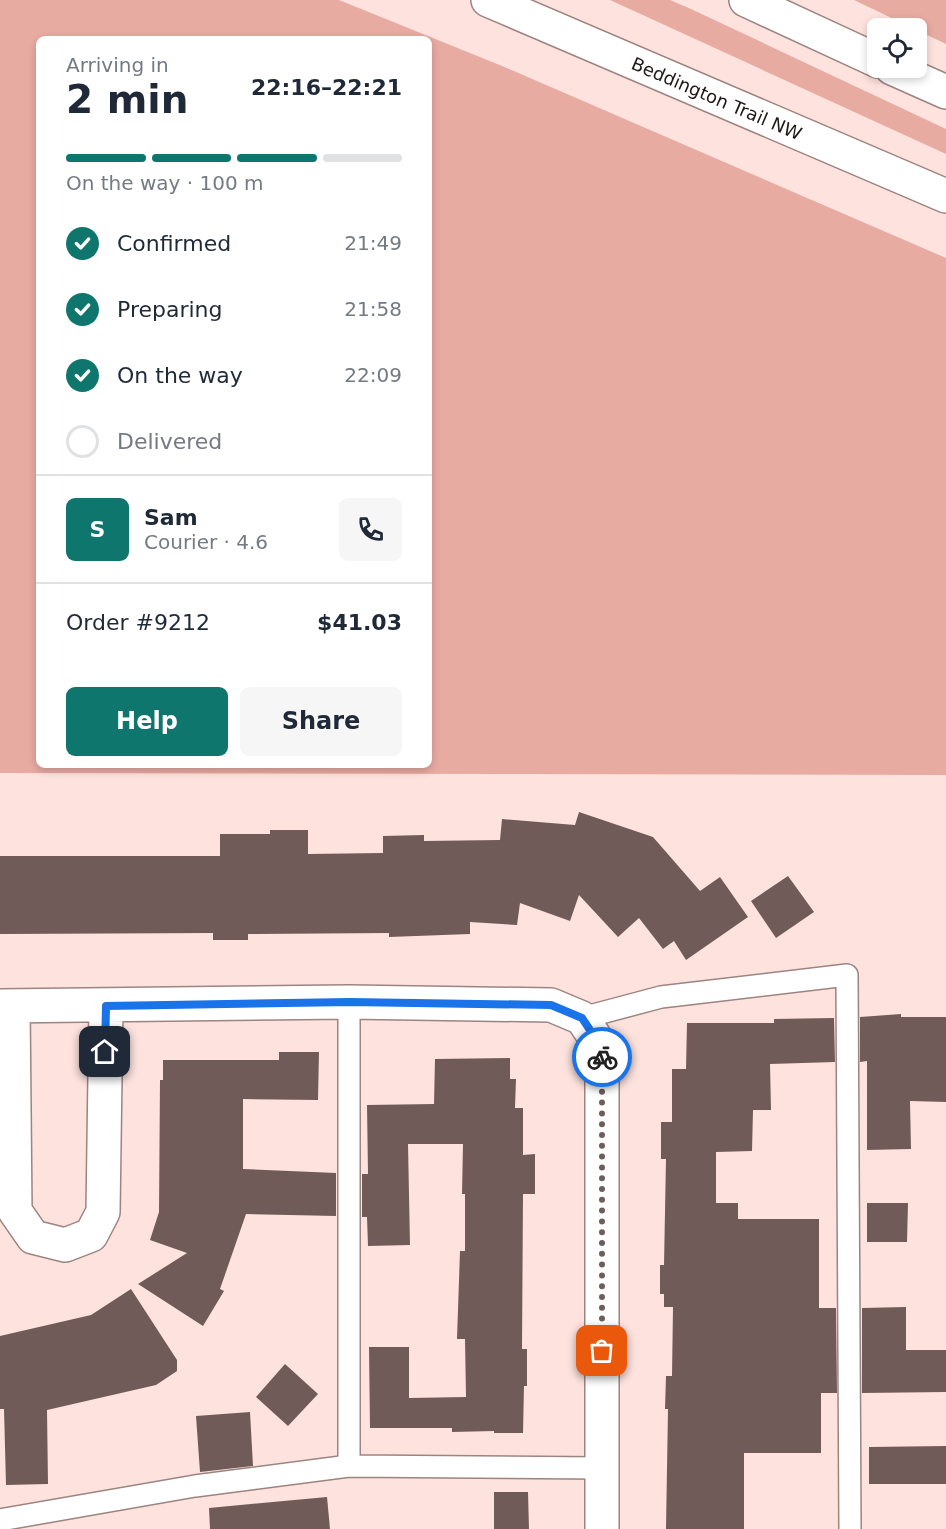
<!DOCTYPE html>
<html lang="en">
<head>
<meta charset="utf-8">
<style>
	body { margin:0; font-family:"DejaVu Sans",sans-serif; background:#f6f6f7; color:#1f2937; height:100vh; display:flex; flex-direction:column; font-size:22px; white-space:nowrap }
	* { box-sizing:border-box; margin:0 }
	p { font-size:20px; color:#747a83 }
	.icon { flex:none; width:33px; height:33px; fill:none; stroke:currentColor; stroke-width:2; stroke-linecap:round; stroke-linejoin:round }
	.map { position:relative; flex:1; overflow:hidden }
	.sheet { position:absolute; left:36px; top:36px; width:396px; height:732px; display:flex; flex-direction:column; background:#fff; border-radius:9px; box-shadow:0 3px 9px #0003 }
	.sheet>* { flex:none }
	.controls { position:absolute; left:867px; top:18px; display:grid; gap:12px }
	.controls a { display:grid; place-items:center; width:60px; height:60px; border-radius:9px; background:#fff; box-shadow:0 3px 9px #0003; font-size:30px }
	.pin { position:absolute; display:grid; place-items:center; width:51px; height:51px; color:#fff; margin:-26px; border-radius:12px; box-shadow:0 3px 9px #0006 }
	.courier { position:absolute; display:grid; place-items:center; width:60px; height:60px; margin:-30px; border:4px solid #1a73e8; border-radius:50%; background:#fff; color:#222; box-shadow:0 2px 8px #0007 }
	.overview em { font-style:normal; font-weight:700 }
	.overview div { display:flex; flex-direction:column-reverse }
	.overview { display:flex; align-items:center; justify-content:space-between; height:102px; padding:0 30px }
	h1 { font-size:39px; font-weight:700; line-height:45px }
	.bar { display:grid; grid-template-columns:repeat(4,1fr); gap:9px 6px; align-content:center; height:72px; padding:0 30px }
	.bar i { height:8px; border-radius:4px; background:#e0e1e3 }
	.bar .selected { background:#0f766e }
	.bar p { grid-column:span 4 }
	.line { display:flex; align-items:center; gap:15px; padding:0 30px; border-top:2px solid #e0e1e3 }
	.line div { flex:1 }
	.round { display:grid; place-items:center; flex:none; width:63px; height:63px; border-radius:9px; background:#f6f6f7 }
	ol { padding:0 30px; list-style:none }
	li { display:flex; align-items:center; gap:18px; height:66px }
	li p { margin-inline-start:auto }
	li .icon { padding:6px; border-radius:50%; background:#0f766e; color:#fff; stroke-width:4 }
	li:last-child { color:#747a83 }
	li i { width:33px; height:33px; border:3px solid #e0e1e3; border-radius:50% }
	.cta { display:flex; gap:12px; margin-top:auto; padding:12px 30px }
	.cta a { flex:1; height:69px; border-radius:9px; background:#0f766e; color:#fff; font-size:24px; font-weight:700; line-height:69px; text-align:center }
	.cta a+a { background:#f6f6f7; color:#1f2937 }
	.map>svg:first-child { display:block }
</style>
</head>
<body>
<div class="map">
<svg width="946" height="1529" viewBox="0 0 946 1529">
	<rect width="100%" height="100%" fill="#fde2de"/>
	<path fill="#e8aba2" fill-rule="evenodd" d="M 0,0 L 339,0 L 502,66 L 946,258 L 946,775 L 0,773 ZM 39,39 L 429,39 L 429,765 L 39,765 Z
		M 610,0 L 670,0 L 691,9 L 946,129 L 946,154 Z
		M 854,0 L 946,0 L 946,44 Z"/>
	<path fill="#715b58" d="M 579,812 L 653,837 L 700,891 L 720,877 L 748,917 L 686,960 L 674,941 L 663,949 L 639,918 L 618,937 L 579,895 L 570,921 L 520,903 L 517,925 L 470,922 L 470,934 L 389,937 L 389,933 L 248,934 L 248,940 L 213,940 L 213,933 L 0,934 L 0,856 L 220,856 L 220,834 L 270,834 L 270,830 L 308,830 L 308,854 L 383,853 L 383,836 L 424,835 L 424,841 L 500,840 L 502,819 L 575,825 Z
		M 788,876 L 814,912 L 776,938 L 751,901 Z
		M 901,1014 L 901,1017 L 946,1017 L 946,1102 L 910,1101 L 911,1149 L 867,1150 L 867,1061 L 860,1062 L 860,1017 Z
		M 834,1018 L 835,1062 L 770,1064 L 771,1110 L 753,1110 L 752,1151 L 716,1152 L 716,1203 L 738,1203 L 738,1219 L 819,1219 L 819,1308 L 836,1308 L 837,1393 L 821,1393 L 821,1453 L 744,1453 L 744,1529 L 666,1529 L 668,1409 L 665,1409 L 666,1376 L 672,1376 L 673,1307 L 664,1307 L 664,1294 L 660,1294 L 660,1265 L 664,1265 L 666,1159 L 661,1159 L 661,1122 L 672,1122 L 672,1069 L 686,1069 L 687,1023 L 774,1023 L 774,1019 Z
		M 279,1052 L 319,1052 L 318,1100 L 243,1099 L 243,1169 L 336,1173 L 336,1216 L 246,1214 L 220,1289 L 224,1291 L 203,1326 L 138,1284 L 187,1253 L 150,1240 L 159,1212 L 160,1080 L 163,1080 L 163,1060 L 279,1060 Z
		M 510,1058 L 510,1079 L 516,1079 L 515,1108 L 523,1108 L 523,1155 L 535,1154 L 535,1194 L 523,1194 L 522,1349 L 527,1349 L 527,1386 L 524,1386 L 523,1433 L 494,1433 L 494,1431 L 452,1432 L 452,1428 L 370,1428 L 369,1347 L 409,1347 L 409,1398 L 466,1397 L 465,1339 L 457,1339 L 460,1251 L 465,1251 L 465,1194 L 462,1194 L 463,1144 L 408,1144 L 410,1245 L 368,1246 L 367,1217 L 362,1217 L 362,1174 L 368,1174 L 367,1105 L 434,1104 L 435,1059 Z
		M 867,1203 L 908,1203 L 907,1242 L 867,1242 Z
		M 131,1289 L 177,1360 L 177,1371 L 156,1385 L 47,1410 L 48,1484 L 6,1485 L 4,1409 L 0,1409 L 0,1336 L 91,1315 Z
		M 906,1307 L 906,1350 L 946,1350 L 946,1392 L 862,1393 L 862,1308 Z
		M 285,1364 L 318,1394 L 288,1426 L 256,1397 Z
		M 250,1412 L 253,1466 L 200,1472 L 196,1416 Z
		M 946,1446 L 946,1484 L 869,1484 L 869,1447 Z
		M 494,1492 L 528,1492 L 529,1529 L 494,1529 Z
		M 327,1497 L 330,1529 L 210,1529 L 209,1508 Z"/>
	<g fill="none" stroke-linecap="round" stroke-linejoin="round">
		<defs>
			<path id="service" d="M 582,1018 L 661,997 L 847,975 L 850,1529
				M 349,1466 L 349,1002
				M 0,1520 L 195,1486 L 349,1466 L 602,1468"/>
			<path id="minor" d="M 0,1006 L 349,1002 L 551,1005 L 582,1018 L 602,1048 L 602,1529
				M 13,1006 L 15,1211 L 33,1237 L 65,1245 L 91,1235 L 103,1212 L 106,1006"/>
			<g id="secondary">
				<path id="s1" d="M 488,0 L 946,196"/>
				<path d="M 746,0 L 878,61"/>
				<path d="M 892,68 L 946,92"/>
			</g>
		</defs>
		<use href="#service" stroke="#9c8480" stroke-width="24"/>
		<use href="#minor" stroke="#9c8480" stroke-width="36"/>
		<use href="#secondary" stroke="#9c8480" stroke-width="36"/>
		<use href="#service" stroke="#fff" stroke-width="21"/>
		<use href="#minor" stroke="#fff" stroke-width="33"/>
		<use href="#secondary" stroke="#fff" stroke-width="33"/>
	</g>
	<g fill="none" stroke-linecap="round" stroke-linejoin="round">
		<path stroke="#6d5e5c" stroke-width="6" stroke-dasharray="0 10.8" d="M 602,1351 L 602,1057"/>
		<path stroke="#1a73e8" stroke-width="8" d="M 105,1052 L 106,1006 L 350,1002 L 551,1005 L 582,1018 L 602,1048 L 602,1057"/>
	</g>
	<g text-anchor="middle" dominant-baseline="central" stroke-width="6" stroke-linejoin="round" paint-order="stroke">
		<g font-size="18" fill="#201716" stroke="#fff">
			<text stroke="none"><textPath href="#s1" startOffset="249">Beddington Trail NW</textPath></text>
		</g>
	</g>
</svg>
<div class="controls">
<a><svg class="icon" aria-label="locate" viewBox="0 0 24 24"><circle cx="12" cy="12" r="6"/><path d="M12 2v4M12 18v4M2 12h4M18 12h4"/></svg></a>
</div>
<div class="pin" style="left:602px;top:1351px;background:#ea580c"><svg class="icon" aria-label="bag" viewBox="0 0 24 24"><path d="M5 8h14l-1 12H6zM9 8a3 3 0 0 1 6 0"/></svg></div>
<div class="pin" style="left:105px;top:1052px;background:#1f2937"><svg class="icon" aria-label="home" viewBox="0 0 24 24"><path d="M3 11l9-7 9 7M6 9v11h12V9"/></svg></div>
<div class="courier" style="left:602px;top:1057px"><svg class="icon" aria-label="bike" viewBox="0 0 24 24"><circle cx="6" cy="16" r="4"/><circle cx="18" cy="16" r="4"/><path d="M6 16l4-8h5l3 8M10 8l3 8H6M13 5h3"/></svg></div>
<section class="sheet">
<div class="overview"><div><h1>2 min</h1><p>Arriving in</p></div><em>22:16–22:21</em></div>
<div class="bar"><i class="selected"></i><i class="selected"></i><i class="selected"></i><i></i><p>On the way · 100 m</p></div>
<ol>
<li><svg class="icon" aria-label="check" viewBox="0 0 24 24"><path d="M5 12l5 5 9-10"/></svg>Confirmed<p>21:49</p></li>
<li><svg class="icon" aria-label="check" viewBox="0 0 24 24"><path d="M5 12l5 5 9-10"/></svg>Preparing<p>21:58</p></li>
<li><svg class="icon" aria-label="check" viewBox="0 0 24 24"><path d="M5 12l5 5 9-10"/></svg>On the way<p>22:09</p></li>
<li><i></i>Delivered</li>
</ol>
<div class="line" style="height:108px"><b class="round" style="background:#0f766e;color:#fff">S</b><div><b>Sam</b><p>Courier · 4.6</p></div><a class="round"><svg class="icon" aria-label="phone" viewBox="0 0 24 24"><path d="M5 4h4l2 5-3 2q2 4 5 5l2-3 5 2v4C11 20 4 13 5 4z"/></svg></a></div>
<div class="line" style="height:78px"><div>Order #9212</div><b>$41.03</b></div>
<div class="cta"><a>Help</a><a>Share</a></div>
</section>
</div>
</body>
</html>
